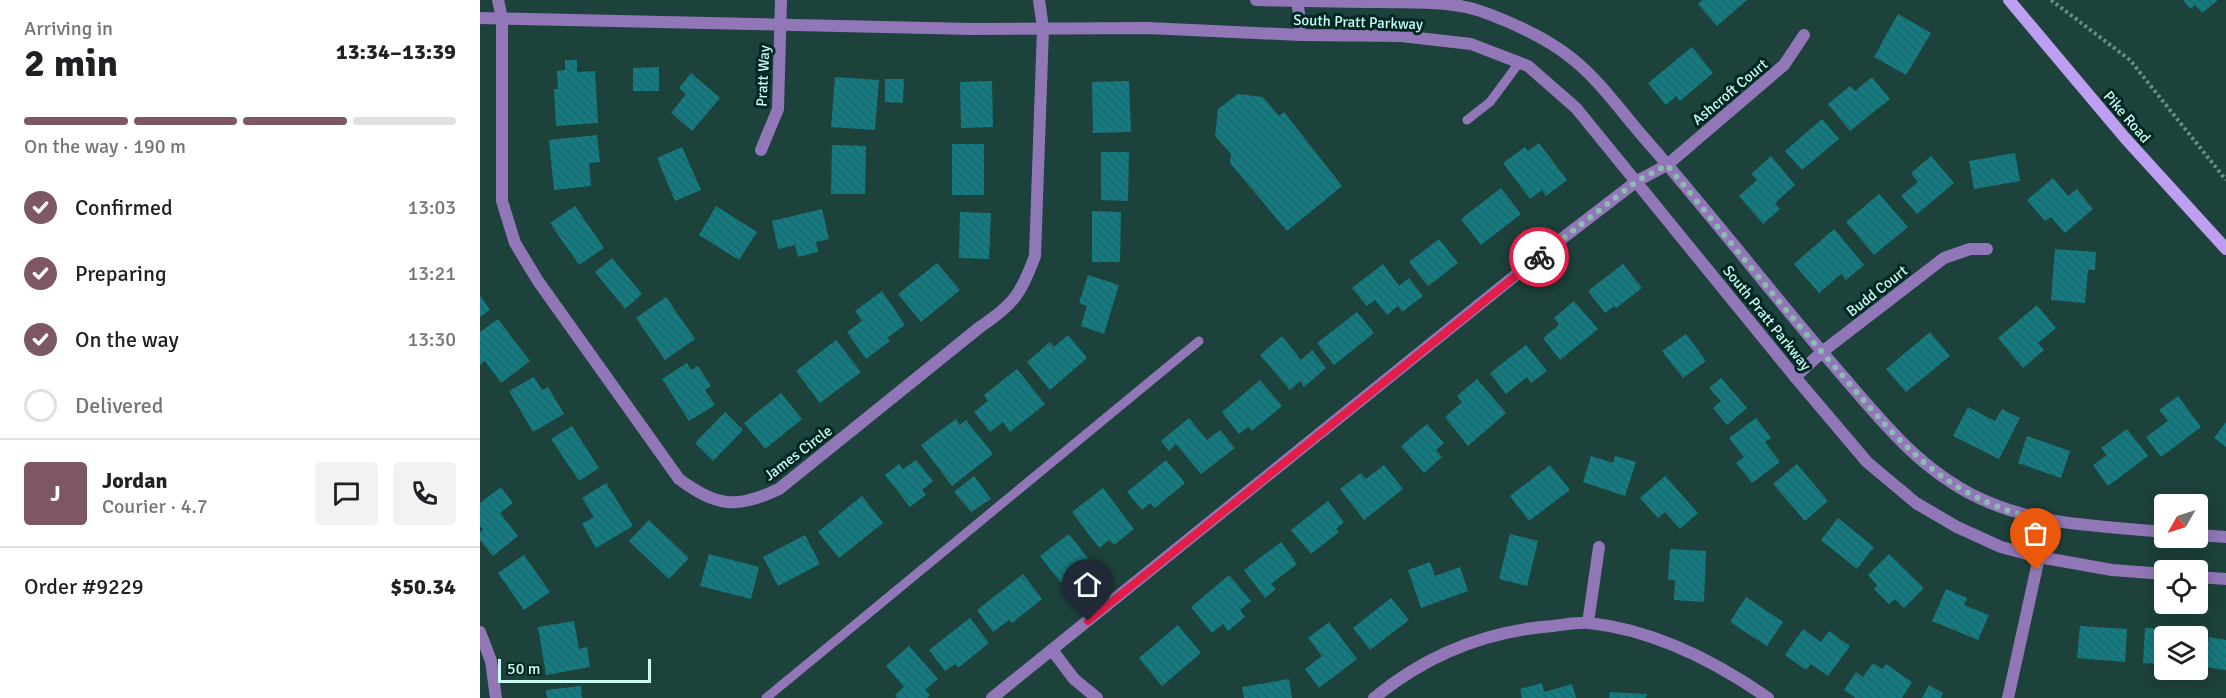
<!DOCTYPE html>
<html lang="en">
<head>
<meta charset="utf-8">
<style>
	body { margin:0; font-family:Signika,sans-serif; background:#f2f2f2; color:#202124; height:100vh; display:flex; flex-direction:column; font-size:22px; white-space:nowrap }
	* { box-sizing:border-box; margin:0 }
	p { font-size:20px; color:#757577 }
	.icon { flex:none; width:33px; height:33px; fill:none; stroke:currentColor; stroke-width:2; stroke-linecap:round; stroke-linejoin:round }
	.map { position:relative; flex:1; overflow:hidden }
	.details { display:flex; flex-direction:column; background:#fff; width:480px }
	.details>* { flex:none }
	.needle { width:39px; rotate:231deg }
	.fabs { position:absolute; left:1674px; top:494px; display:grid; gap:12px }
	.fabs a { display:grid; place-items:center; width:54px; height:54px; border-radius:6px; background:#fff; box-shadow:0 3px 15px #0003; font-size:30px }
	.scale { position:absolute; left:18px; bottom:15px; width:153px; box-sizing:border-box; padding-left:6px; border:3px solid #c8fcf2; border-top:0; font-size:16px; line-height:21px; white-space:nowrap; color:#c8fcf2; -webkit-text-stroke:4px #012722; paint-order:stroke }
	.pin { position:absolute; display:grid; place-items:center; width:51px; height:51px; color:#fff; margin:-62px -26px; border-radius:50% 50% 50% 0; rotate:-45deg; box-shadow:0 0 6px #0007 }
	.pin .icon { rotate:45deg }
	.courier { position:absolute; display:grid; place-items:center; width:60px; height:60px; margin:-30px; border:4px solid #e11d48; border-radius:50%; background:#fff; color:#222; box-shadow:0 2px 8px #0007 }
	.overview em { font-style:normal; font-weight:800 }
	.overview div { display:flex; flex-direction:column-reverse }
	.overview { display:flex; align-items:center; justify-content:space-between; height:102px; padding:0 24px }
	h1 { font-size:39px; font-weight:800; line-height:45px }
	.bar { display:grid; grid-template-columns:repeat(4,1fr); gap:9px 6px; align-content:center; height:72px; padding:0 24px }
	.bar i { height:8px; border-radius:4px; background:#e0e0e0 }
	.bar .current { background:#7e5764 }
	.bar p { grid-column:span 4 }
	.line { display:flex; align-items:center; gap:15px; padding:0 24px; border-top:2px solid #e0e0e0 }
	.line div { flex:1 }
	.round { display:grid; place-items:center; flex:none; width:63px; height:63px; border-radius:6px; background:#f2f2f2 }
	ol { padding:0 24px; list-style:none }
	li { display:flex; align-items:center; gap:18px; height:66px }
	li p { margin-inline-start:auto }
	li .icon { padding:6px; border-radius:50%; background:#7e5764; color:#fff; stroke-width:4 }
	li:last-child { color:#757577 }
	li i { width:33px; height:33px; border:3px solid #e0e0e0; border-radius:50% }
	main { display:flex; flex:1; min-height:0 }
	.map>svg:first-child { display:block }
</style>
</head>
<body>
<main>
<section class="details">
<div class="overview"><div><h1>2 min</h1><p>Arriving in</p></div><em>13:34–13:39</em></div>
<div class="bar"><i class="current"></i><i class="current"></i><i class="current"></i><i></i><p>On the way · 190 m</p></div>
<ol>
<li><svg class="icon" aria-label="check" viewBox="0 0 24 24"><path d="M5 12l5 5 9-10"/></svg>Confirmed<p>13:03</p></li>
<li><svg class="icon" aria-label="check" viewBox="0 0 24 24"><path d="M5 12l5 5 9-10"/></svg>Preparing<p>13:21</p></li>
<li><svg class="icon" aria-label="check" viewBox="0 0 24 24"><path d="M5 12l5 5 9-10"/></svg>On the way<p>13:30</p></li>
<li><i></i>Delivered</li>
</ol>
<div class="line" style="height:108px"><b class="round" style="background:#7e5764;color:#fff">J</b><div><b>Jordan</b><p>Courier · 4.7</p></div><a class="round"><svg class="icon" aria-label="chat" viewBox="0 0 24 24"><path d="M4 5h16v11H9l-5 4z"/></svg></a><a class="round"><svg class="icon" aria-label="phone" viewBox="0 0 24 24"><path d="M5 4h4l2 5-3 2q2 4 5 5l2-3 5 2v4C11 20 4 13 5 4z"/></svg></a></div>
<div class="line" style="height:78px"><div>Order #9229</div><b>$50.34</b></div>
</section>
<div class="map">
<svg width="1746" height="698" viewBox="0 0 1746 698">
	<defs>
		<pattern id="building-back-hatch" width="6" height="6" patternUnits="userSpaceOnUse" patternTransform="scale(1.5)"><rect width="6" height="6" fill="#137c83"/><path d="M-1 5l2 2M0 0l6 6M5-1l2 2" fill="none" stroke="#286466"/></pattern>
	</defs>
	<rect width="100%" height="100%" fill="#1d413b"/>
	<path fill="url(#building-back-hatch)" d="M 1223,0 L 1267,0 L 1237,26 L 1218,4 Z
		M 1703,0 L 1738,0 L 1722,13 L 1715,5 L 1710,9 Z
		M 1418,14 L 1451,33 L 1426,75 L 1394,57 Z
		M 1212,47 L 1233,73 L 1200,101 L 1196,96 L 1186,105 L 1168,83 Z
		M 85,60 L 97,60 L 97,72 L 115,71 L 118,123 L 76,126 L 74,89 L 78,89 L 77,71 L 85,70 Z
		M 179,67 L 179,91 L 153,91 L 153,68 Z
		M 211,73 L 240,98 L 212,131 L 191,113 L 206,94 L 199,88 Z
		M 355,77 L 399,80 L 395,130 L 351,127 Z
		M 1392,77 L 1410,99 L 1370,131 L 1348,104 L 1370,86 L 1375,91 Z
		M 405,79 L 424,79 L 423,103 L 405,102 Z
		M 512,81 L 513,127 L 481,128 L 480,82 Z
		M 649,81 L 651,132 L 613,133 L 612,82 Z
		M 758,94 L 783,97 L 799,116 L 804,112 L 862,186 L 807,231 L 750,163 L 751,154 L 735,136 L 738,109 Z
		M 1342,119 L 1359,139 L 1322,170 L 1305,151 Z
		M 117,135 L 120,162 L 109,163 L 111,186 L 74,190 L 69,140 Z
		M 1059,143 L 1087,180 L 1066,196 L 1062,190 L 1050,199 L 1023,163 L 1045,147 L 1048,151 Z
		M 472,144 L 504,144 L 504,195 L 472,195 Z
		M 352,145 L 386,146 L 385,194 L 351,194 Z
		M 202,147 L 221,190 L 195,201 L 177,158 Z
		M 621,152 L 649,152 L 648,201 L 621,200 Z
		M 1535,153 L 1540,181 L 1494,189 L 1489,161 Z
		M 1291,156 L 1315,185 L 1295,203 L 1300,209 L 1283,224 L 1259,196 L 1277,180 L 1271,174 Z
		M 1451,156 L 1474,183 L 1437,214 L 1421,196 L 1438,182 L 1431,173 Z
		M 1573,178 L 1588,196 L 1597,189 L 1613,209 L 1585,233 L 1571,217 L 1565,221 L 1547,200 Z
		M 1021,188 L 1041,214 L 1001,245 L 981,219 Z
		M 1399,194 L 1428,227 L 1394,255 L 1366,222 Z
		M 95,206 L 124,248 L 99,265 L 70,223 Z
		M 236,206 L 277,232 L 259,260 L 219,235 Z
		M 342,209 L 349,239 L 336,242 L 338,252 L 318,257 L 315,245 L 298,249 L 292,221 Z
		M 612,211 L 641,212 L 640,262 L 612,262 Z
		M 480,212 L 511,213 L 509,259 L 479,258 Z
		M 1354,229 L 1384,265 L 1366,280 L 1361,274 L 1339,293 L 1314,264 Z
		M 959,239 L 978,263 L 948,286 L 929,262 Z
		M 1575,249 L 1616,252 L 1615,270 L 1608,270 L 1605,303 L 1571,300 Z
		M 132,258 L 162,294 L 145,309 L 115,272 Z
		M 457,263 L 480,290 L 441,322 L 418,294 Z
		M 903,264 L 919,286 L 929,278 L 943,296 L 922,312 L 918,306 L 907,315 L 895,300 L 887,306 L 872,288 Z
		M 1143,264 L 1162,288 L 1136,308 L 1134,306 L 1125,313 L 1108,291 Z
		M 608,275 L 639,285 L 624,334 L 601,326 L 607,306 L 599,303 Z
		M 402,291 L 425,325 L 407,338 L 410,341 L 386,359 L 367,332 L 382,321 L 375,311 Z
		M 0,295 L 10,310 L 0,317 Z
		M 186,297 L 215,339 L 185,360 L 156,318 Z
		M 1094,301 L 1118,329 L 1080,360 L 1063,338 L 1079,325 L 1074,318 Z
		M 1557,305 L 1576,328 L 1558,343 L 1564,350 L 1543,368 L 1518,338 Z
		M 877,312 L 894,333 L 854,365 L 837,343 Z
		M 18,319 L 50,361 L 21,383 L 5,361 L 0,365 L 0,332 Z
		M 1450,332 L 1470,356 L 1426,392 L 1406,369 Z
		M 1206,334 L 1226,361 L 1203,378 L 1182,351 Z
		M 588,335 L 607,358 L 570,390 L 547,362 L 570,342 L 574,347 Z
		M 802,336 L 821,360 L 832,350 L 846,368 L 824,387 L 820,381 L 810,390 L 780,355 Z
		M 356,340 L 381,372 L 340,403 L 316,371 Z
		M 1046,345 L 1067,371 L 1051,383 L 1047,377 L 1026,394 L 1010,373 Z
		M 207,363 L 211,370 L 218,366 L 231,386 L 225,390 L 235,405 L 209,421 L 182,379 Z
		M 537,369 L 565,404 L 530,432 L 523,422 L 510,432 L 494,412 L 508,401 L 504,395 Z
		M 54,377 L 62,390 L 68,387 L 84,414 L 53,432 L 29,391 Z
		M 1241,378 L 1267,408 L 1247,425 L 1233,408 L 1241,401 L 1229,388 Z
		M 997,379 L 1026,413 L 988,446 L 965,417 L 982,402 L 977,396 Z
		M 780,380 L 802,406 L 772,431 L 768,427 L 759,434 L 742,412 Z
		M 301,393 L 322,419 L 285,449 L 264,423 Z
		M 1698,396 L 1721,427 L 1681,457 L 1666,437 L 1688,421 L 1679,410 Z
		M 1488,407 L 1515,421 L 1522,409 L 1540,418 L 1519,459 L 1473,436 Z
		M 245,412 L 263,430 L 233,461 L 215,443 Z
		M 709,418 L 727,440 L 740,430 L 755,448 L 721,474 L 696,444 L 689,451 L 681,441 Z
		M 1276,418 L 1291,438 L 1285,442 L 1300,462 L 1272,483 L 1256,463 L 1264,457 L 1249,438 Z
		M 476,419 L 480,425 L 486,420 L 513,454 L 472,486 L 441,445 Z
		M 1746,422 L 1746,447 L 1734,438 Z
		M 947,424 L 964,443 L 956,450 L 962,457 L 944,473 L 921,446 Z
		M 92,426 L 119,468 L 99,481 L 71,439 Z
		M 1647,429 L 1668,456 L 1628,486 L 1613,465 L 1627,455 L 1621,448 Z
		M 1547,436 L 1590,451 L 1581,478 L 1538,463 Z
		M 1111,456 L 1133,463 L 1135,456 L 1156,462 L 1145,496 L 1103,482 Z
		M 436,460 L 453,481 L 442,490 L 446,495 L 430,507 L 405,475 L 419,464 L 423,469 Z
		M 686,460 L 705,483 L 675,508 L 670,503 L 662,510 L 647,492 Z
		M 1317,464 L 1348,501 L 1325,521 L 1293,484 Z
		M 904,465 L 923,489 L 884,520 L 860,489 L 881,473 L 886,479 Z
		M 1070,465 L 1090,490 L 1049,521 L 1030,496 Z
		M 494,476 L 511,499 L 491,512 L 474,492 Z
		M 1185,476 L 1218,513 L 1200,529 L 1185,512 L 1178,518 L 1160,498 Z
		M 126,483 L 153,526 L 116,548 L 102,524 L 114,517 L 102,498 Z
		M 21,487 L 33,503 L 20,513 L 38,536 L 13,556 L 0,540 L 0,532 L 3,530 L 0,526 L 0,503 Z
		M 623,488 L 654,529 L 634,545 L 629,540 L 619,548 L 592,512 Z
		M 382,496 L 403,523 L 359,558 L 338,532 Z
		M 848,501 L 864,522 L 856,529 L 859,532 L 831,554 L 811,530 Z
		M 1358,518 L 1394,547 L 1377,569 L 1341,540 Z
		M 169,520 L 209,558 L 189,579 L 149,541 Z
		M 589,534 L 610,561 L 581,583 L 560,556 Z
		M 1030,534 L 1058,541 L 1047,586 L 1019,579 Z
		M 325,535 L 340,564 L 298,586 L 283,557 Z
		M 801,542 L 817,564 L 791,584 L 796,589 L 785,598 L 764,570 Z
		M 1190,549 L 1226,551 L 1224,602 L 1194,600 L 1195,580 L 1188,580 Z
		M 229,554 L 279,567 L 271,599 L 220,586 Z
		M 1409,554 L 1444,588 L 1424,608 L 1415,599 L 1409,604 L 1394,589 L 1397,585 L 1388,575 Z
		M 44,555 L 70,592 L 44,610 L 18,573 Z
		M 950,562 L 955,576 L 980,567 L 988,591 L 941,608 L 928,570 Z
		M 543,574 L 562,599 L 532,623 L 529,620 L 513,632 L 497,610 Z
		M 749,575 L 771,601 L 760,610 L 765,617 L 748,631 L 743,624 L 732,633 L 711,607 Z
		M 1466,589 L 1487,598 L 1484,605 L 1509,615 L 1498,640 L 1452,621 Z
		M 1266,597 L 1303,622 L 1287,646 L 1250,622 Z
		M 911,598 L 929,620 L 890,650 L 873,628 Z
		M 490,618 L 509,643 L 478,668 L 475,664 L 465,671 L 449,650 Z
		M 94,621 L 99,649 L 107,647 L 110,667 L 66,675 L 58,627 Z
		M 849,622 L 877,659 L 839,688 L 825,669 L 842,656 L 828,638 Z
		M 698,625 L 721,653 L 682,686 L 659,658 Z
		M 1600,626 L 1647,629 L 1645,662 L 1597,658 Z
		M 1665,628 L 1713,631 L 1713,636 L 1684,636 L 1684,658 L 1682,658 L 1681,664 L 1663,663 Z
		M 1323,629 L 1341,642 L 1349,631 L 1370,646 L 1348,676 L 1331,664 L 1326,670 L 1305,655 Z
		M 1729,637 L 1746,640 L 1746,670 L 1725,667 Z
		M 429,646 L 458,679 L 445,690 L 450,695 L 447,698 L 417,698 L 415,695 L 424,687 L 406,666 Z
		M 1393,663 L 1402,669 L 1406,664 L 1432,682 L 1422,698 L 1376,698 L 1364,690 L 1376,672 L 1383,677 Z
		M 809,679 L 812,698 L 764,698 L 762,687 Z
		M 1062,683 L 1064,692 L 1092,684 L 1096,698 L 1042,698 L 1040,689 Z
		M 1449,685 L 1463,693 L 1461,698 L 1442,698 Z
		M 101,686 L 102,698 L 67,698 L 66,690 Z
		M 1130,692 L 1167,694 L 1166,698 L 1129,698 Z"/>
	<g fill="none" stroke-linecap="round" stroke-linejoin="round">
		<path stroke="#648e87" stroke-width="4" stroke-dasharray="3 3" stroke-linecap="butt" d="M 1571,0 L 1650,60 L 1746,180"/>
		<path stroke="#9177b8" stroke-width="9" d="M 987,120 L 1010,102 L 1039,63
			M 286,698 L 719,341"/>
		<path stroke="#9177b8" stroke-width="12" d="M 18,0 L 22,18 L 22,201 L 35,243 L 58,281 L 199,479 C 237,507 256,509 299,489 L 500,327 C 534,304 541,294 555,256 L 563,28 L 559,0
			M 817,0 L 820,21 L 820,35
			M 281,150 L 298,109 L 301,0
			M 1315,377 L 1342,352 L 1464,258 L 1490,249 L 1507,249
			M 1108,623 L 1119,547
			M 0,632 L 11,661 L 16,698
			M 572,650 L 594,679 L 617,698
			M 512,698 L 1058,257 L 1157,181 L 1187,165 L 1304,65 L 1324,35
			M 894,698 C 946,655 1005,631 1073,626 C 1084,625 1097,622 1109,623 C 1174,630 1235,661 1288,698"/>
		<path stroke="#9177b8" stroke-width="12" d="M 776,0 C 817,1 858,2 900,2 C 935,3 972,0 1006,13 C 1035,24 1065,37 1090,57 C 1119,79 1142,113 1166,140 C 1235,219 1299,303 1368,382 C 1409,430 1448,477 1508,502 C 1564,526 1625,526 1684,532
			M 0,18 L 492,29 L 668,28 L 820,35 L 921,36 L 991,44 L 1048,66 L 1096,108 L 1315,377 L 1387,462 L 1436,503 L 1477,527 L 1521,547 L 1559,557 L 1632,570 L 1684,574
			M 1718,535 L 1746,537
			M 1718,577 L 1746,579
			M 1528,698 L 1567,521"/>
		<path stroke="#be9ef0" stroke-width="12" d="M 1529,0 L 1645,138 L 1746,249"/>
	</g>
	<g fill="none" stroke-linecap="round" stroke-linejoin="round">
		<path stroke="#8cbbb2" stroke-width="6" stroke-dasharray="0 10.8" d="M 1059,257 L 1157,181 L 1187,165 C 1245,235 1301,306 1361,374 C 1394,412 1425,451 1467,480 C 1496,500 1532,514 1567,521 L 1556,570"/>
		<path stroke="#e11d48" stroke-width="8" d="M 608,621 L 1059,257"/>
	</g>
	<g text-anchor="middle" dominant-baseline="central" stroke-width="6" stroke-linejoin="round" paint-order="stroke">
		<g font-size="15" fill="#c8fcf2" stroke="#012722">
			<text transform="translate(878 22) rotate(2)">South Pratt Parkway</text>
			<text transform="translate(283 76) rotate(-87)">Pratt Way</text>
			<text transform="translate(1250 92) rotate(-40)">Ashcroft Court</text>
			<text transform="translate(1647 117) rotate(49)">Pike Road</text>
			<text transform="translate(1397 291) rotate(-38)">Budd Court</text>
			<text transform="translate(1287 318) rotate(51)">South Pratt Parkway</text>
			<text transform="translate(318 453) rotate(-37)">James Circle</text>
		</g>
	</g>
</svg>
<div class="fabs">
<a><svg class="needle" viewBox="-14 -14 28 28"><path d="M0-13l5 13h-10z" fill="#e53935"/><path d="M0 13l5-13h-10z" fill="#757577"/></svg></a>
<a><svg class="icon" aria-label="locate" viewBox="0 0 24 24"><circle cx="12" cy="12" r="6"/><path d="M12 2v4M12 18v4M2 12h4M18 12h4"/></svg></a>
<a><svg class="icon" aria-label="layers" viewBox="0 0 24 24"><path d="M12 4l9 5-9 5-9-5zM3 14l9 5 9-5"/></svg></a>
</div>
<div class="scale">50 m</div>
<div class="pin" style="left:1556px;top:570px;background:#ea580c"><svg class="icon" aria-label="bag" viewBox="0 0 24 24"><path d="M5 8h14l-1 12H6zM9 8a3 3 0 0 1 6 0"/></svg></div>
<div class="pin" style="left:608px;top:621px;background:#1f2937"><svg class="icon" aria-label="home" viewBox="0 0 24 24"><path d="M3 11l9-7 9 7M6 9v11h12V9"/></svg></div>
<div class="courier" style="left:1059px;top:257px"><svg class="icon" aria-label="bike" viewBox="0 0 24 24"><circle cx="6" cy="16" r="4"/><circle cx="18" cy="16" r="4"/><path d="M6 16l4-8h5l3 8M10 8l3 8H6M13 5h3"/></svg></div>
</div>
</main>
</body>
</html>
